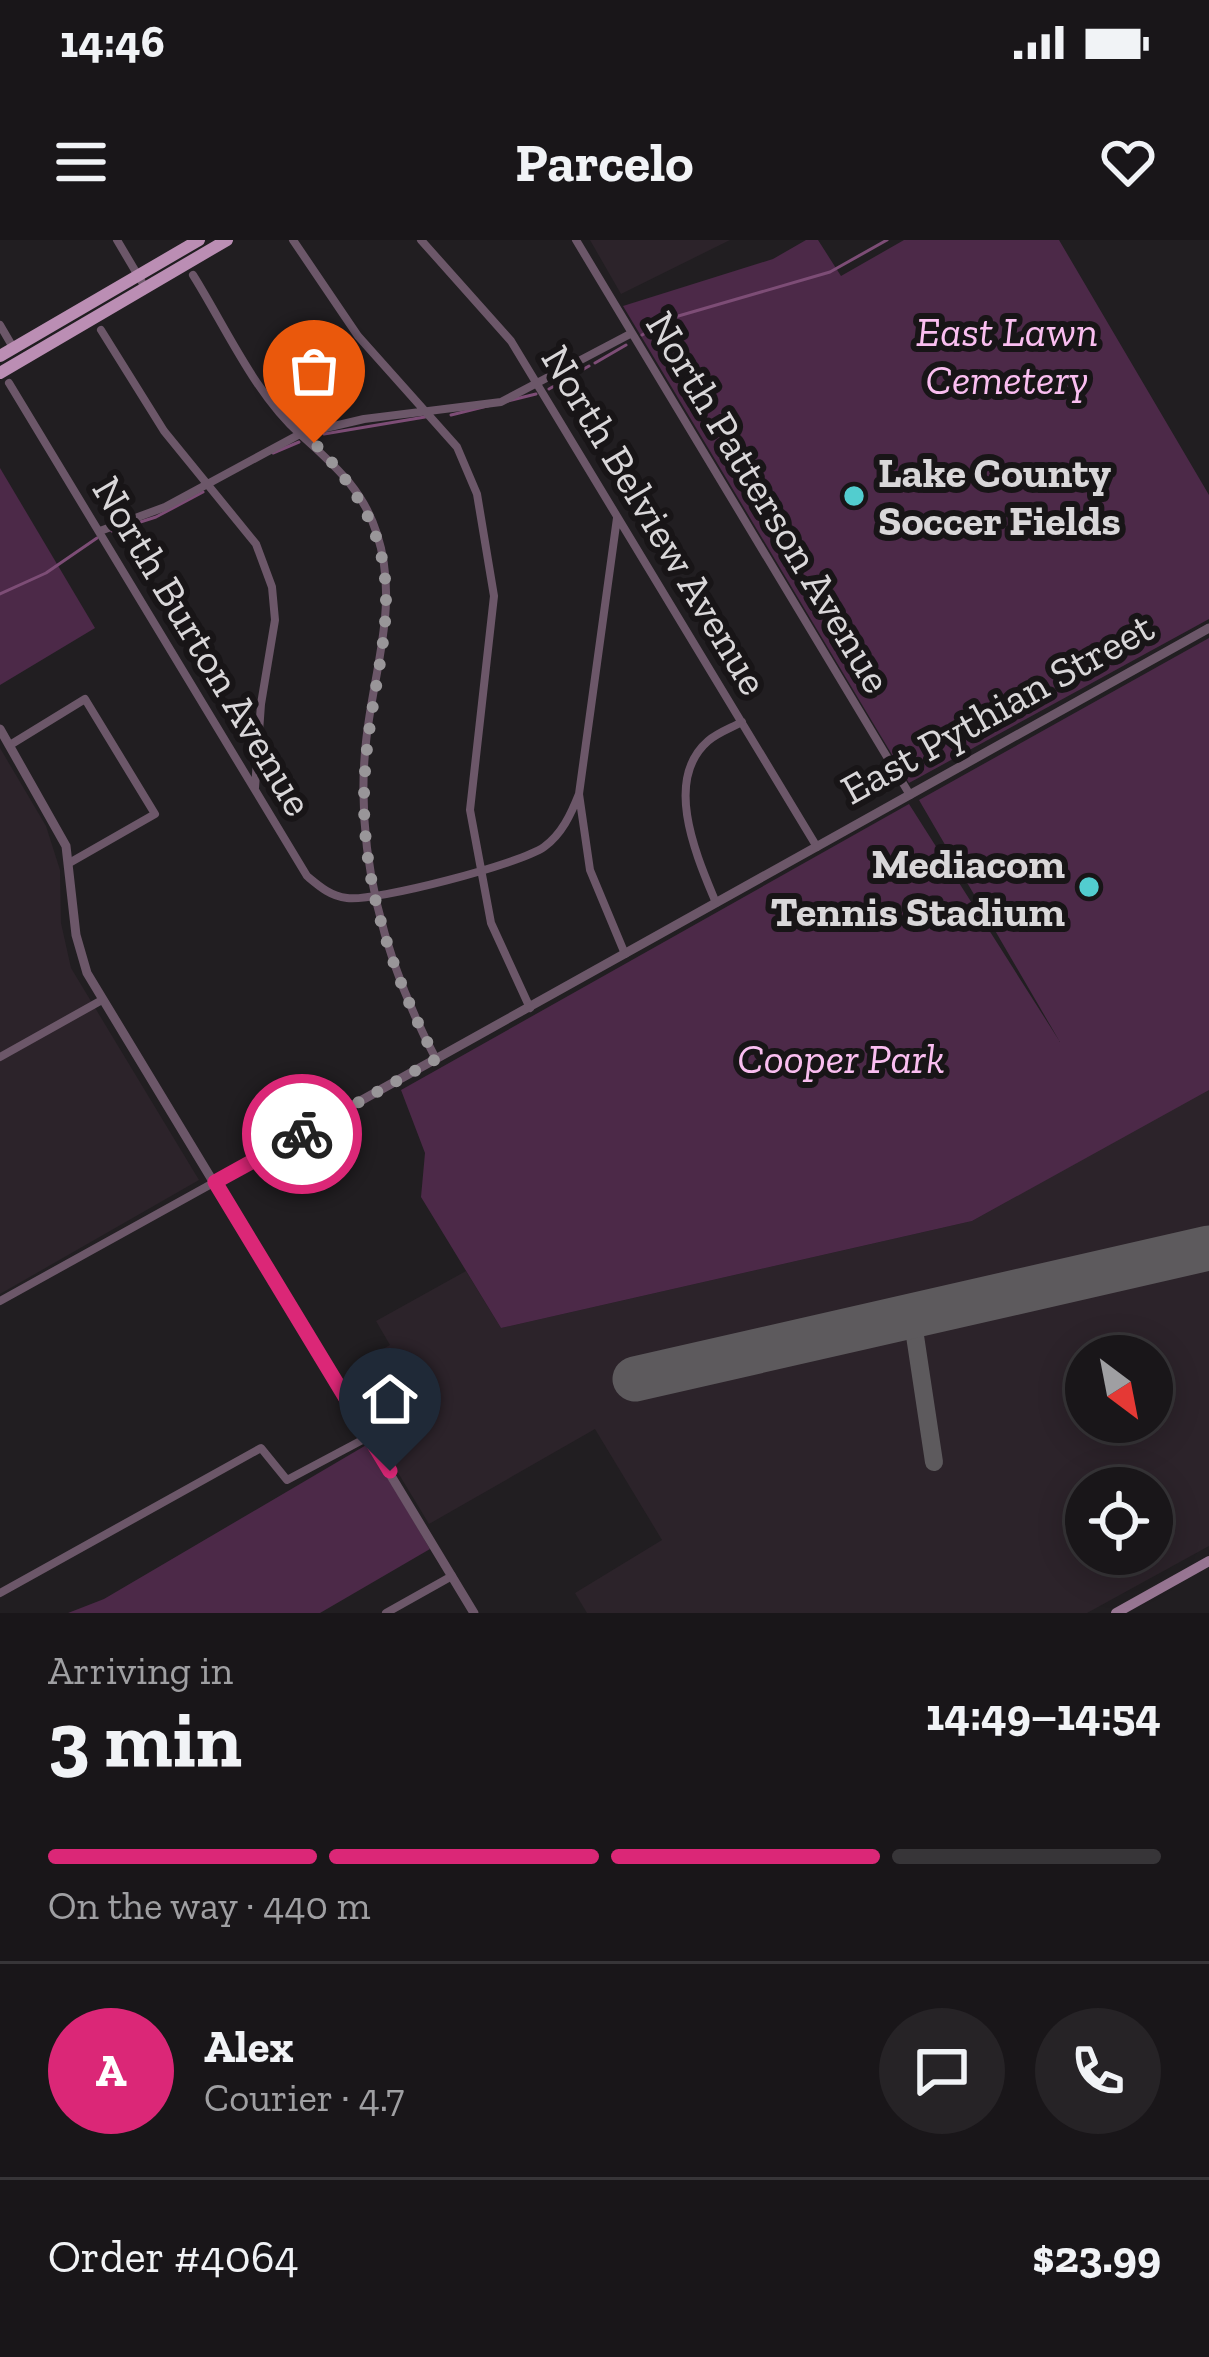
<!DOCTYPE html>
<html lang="en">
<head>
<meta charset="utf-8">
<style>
	body { margin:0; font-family:"Zilla Slab",serif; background:#262326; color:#f1f3f6; height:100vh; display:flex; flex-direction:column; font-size:45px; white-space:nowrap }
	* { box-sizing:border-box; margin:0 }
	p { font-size:39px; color:#9f9fa2 }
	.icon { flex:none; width:66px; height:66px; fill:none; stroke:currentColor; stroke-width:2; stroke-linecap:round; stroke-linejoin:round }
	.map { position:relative; height:1373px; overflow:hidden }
	.details { display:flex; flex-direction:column; background:#191619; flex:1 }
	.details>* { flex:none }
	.needle { width:78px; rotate:148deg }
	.tools { position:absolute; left:1065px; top:1095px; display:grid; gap:24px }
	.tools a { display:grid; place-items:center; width:108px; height:108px; border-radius:50%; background:#191619; box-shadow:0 6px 30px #0003,0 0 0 3px #373538; font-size:60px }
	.pin { position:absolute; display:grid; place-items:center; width:102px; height:102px; color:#fff; margin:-123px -51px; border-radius:50% 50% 50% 0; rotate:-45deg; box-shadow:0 0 12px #0007 }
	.pin .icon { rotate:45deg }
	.courier { position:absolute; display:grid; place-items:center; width:120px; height:120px; margin:-60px; border:9px solid #db2777; border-radius:50%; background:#fff; color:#222; box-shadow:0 3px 15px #0007 }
	.headline em { font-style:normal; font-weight:700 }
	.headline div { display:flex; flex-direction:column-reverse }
	.headline { display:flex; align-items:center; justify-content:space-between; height:204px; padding:0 48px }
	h1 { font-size:78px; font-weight:700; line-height:90px }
	.bar { display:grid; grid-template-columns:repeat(4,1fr); gap:18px 12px; align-content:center; height:144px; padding:0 48px }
	.bar i { height:15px; border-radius:9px; background:#373538 }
	.bar .selected { background:#db2777 }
	.bar p { grid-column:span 4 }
	.line { display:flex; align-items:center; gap:30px; padding:0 48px; border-top:3px solid #373538 }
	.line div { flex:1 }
	.round { display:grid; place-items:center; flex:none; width:126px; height:126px; border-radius:63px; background:#262326 }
	.status { display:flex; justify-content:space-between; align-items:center; height:84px; padding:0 60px; background:#191619; direction:ltr }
	.status svg { height:33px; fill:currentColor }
	header { display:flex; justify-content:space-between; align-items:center; height:156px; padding:0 48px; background:#191619; font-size:54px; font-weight:700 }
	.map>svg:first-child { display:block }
</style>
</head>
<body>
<div class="status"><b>14:46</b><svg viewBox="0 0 49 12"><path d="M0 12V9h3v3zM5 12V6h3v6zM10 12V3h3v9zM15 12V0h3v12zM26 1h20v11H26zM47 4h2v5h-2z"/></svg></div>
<header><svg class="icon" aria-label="menu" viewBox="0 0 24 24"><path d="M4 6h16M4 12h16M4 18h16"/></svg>Parcelo<svg class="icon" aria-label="heart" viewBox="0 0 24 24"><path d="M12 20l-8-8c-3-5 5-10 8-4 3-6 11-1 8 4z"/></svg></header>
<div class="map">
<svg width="1209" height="1373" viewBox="0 0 1209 1373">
	<rect width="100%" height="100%" fill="#211e21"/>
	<path fill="#2c232a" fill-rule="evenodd" d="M 590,0 L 730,0 L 621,54 Z
		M 0,508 L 46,586 L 60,630 L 61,683 L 71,728 L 199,940 L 0,1054 Z
		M 1209,848 L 1209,1306 L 1087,1373 L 587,1373 L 575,1353 L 662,1300 L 595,1189 L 429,1284 L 365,1178 L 403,1151 L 376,1113 L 390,1105 L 376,1081 L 466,1031 L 501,1088 L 972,981 ZM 1086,1116 L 1152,1116 L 1152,1182 L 1086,1182 ZM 1086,1248 L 1152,1248 L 1152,1314 L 1086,1314 Z"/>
	<path fill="#4c2948" d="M 806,0 L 818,0 L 841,36 L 904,0 L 1059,0 L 1209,255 L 1209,379 L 909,543 L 623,66 L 773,19 Z
		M 0,228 L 95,388 L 0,445 Z
		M 1209,398 L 1209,850 L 972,981 L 501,1088 L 421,957 L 425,913 L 401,850 L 909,564 L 1060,802 L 919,560 Z
		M 368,1204 L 430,1309 L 320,1373 L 68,1373 L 104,1359 Z"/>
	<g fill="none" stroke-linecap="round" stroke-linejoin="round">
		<path stroke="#7d4d76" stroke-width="3" d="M 642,95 L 668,79 L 830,32 L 887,0
			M 595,123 L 626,105
			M 549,149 L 589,126
			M 451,175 L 536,154
			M 324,194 L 425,177
			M 273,213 L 299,202
			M 112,291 L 156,277 L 203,252
			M 0,354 L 46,333 L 97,298"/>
		<path stroke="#5d5a5d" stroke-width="18" d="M 912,1076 L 934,1222"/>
		<path stroke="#5d5a5d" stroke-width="45" d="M 635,1139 L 1209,1008"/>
		<path stroke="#6c5769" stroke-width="8" d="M 117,0 L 146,49
			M 293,0 L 358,96 L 457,207 L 477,254 L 494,356 L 470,570 L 491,683 L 530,768
			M 421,0 L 511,101 L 817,607
			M 576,0 L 910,555
			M 193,35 C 225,86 255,154 300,194 C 334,225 363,249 377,294 C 400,364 373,432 366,502 C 354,612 385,723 436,819
			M 0,85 L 14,109
			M 101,90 L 164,191 L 256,304 L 272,347 L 275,380 L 261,464 L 255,548
			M 9,143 L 307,636 C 319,646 330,656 347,658 C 375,662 520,624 544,607 C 562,594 571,574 579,554
			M 617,278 L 579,554 L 590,630 L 625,714
			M 100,291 L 165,267 L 300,194 L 364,179 L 501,162 L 632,93
			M 10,505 L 85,459 L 155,574 L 71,622
			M 716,663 C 698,619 662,541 708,501 C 717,493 731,488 742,482
			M 0,817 L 102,760
			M 0,1061 L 215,942
			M 0,1353 L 261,1208 L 287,1240 L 368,1197
			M 386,1373 L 452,1336"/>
		<path stroke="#6c5769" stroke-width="9" d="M 0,489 L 66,606 L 76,695 L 87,733 L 474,1373
			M 215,942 L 1209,388"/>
		<path stroke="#987693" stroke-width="10" d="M 1116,1373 L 1209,1321"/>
		<path stroke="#bb8eb4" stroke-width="12" d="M 0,116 L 199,0
			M 0,133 L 227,0"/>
	</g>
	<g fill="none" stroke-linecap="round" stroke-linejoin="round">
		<path stroke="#999699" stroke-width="12" stroke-dasharray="0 21.6" d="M 302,894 L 436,819 C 395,741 365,654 364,565 C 363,415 439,330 314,203"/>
		<path stroke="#db2777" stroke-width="15" d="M 302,894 L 215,942 L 390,1231"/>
	</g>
	<g fill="#52cdcf" stroke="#181517" stroke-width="4.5">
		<circle cx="854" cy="256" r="12"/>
		<circle cx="1089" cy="647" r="12"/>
	</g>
	<g text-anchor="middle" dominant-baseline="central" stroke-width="12" stroke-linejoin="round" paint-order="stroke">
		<g font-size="42" font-style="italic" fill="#fabef0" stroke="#181517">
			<text x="1007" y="91">East Lawn<tspan x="1007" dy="48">Cemetery</tspan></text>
			<text x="841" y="818">Cooper Park</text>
		</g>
		<g font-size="42" font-weight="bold" fill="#d9d7d9" stroke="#181517" text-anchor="start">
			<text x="878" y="232">Lake County<tspan x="878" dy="48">Soccer Fields</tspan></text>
			<text x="1065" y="623" text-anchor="end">Mediacom<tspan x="1065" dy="48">Tennis Stadium</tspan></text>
		</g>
		<g font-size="42" fill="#d9d7d9" stroke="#181517">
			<text transform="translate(769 262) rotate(59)">North Patterson Avenue</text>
			<text transform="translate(655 280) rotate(59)">North Belview Avenue</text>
			<text transform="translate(203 406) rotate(59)">North Burton Avenue</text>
			<text transform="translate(997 468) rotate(-29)">East Pythian Street</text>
		</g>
	</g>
</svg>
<div class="tools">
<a><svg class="needle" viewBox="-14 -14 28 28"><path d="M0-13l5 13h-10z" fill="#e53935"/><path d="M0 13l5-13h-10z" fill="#9f9fa2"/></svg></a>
<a><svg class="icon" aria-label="locate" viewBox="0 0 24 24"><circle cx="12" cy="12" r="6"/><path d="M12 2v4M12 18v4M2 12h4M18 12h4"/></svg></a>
</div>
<div class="pin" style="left:314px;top:203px;background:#ea580c"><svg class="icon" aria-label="bag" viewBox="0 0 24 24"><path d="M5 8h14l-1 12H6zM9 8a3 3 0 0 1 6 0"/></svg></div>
<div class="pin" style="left:390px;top:1231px;background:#1f2937"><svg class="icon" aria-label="home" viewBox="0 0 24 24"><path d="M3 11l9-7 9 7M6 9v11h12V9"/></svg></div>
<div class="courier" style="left:302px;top:894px"><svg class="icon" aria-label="bike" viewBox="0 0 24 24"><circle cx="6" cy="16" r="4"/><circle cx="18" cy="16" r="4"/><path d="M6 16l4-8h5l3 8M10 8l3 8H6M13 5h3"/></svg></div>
</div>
<section class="details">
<div class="headline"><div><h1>3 min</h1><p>Arriving in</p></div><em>14:49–14:54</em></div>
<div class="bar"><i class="selected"></i><i class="selected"></i><i class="selected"></i><i></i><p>On the way · 440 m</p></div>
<div class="line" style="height:216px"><b class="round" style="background:#db2777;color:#fff">A</b><div><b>Alex</b><p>Courier · 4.7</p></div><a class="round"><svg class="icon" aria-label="chat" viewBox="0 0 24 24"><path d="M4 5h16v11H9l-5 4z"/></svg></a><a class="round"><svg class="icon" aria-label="phone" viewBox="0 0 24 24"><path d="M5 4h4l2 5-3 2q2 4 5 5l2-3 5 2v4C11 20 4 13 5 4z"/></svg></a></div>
<div class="line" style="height:156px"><div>Order #4064</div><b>$23.99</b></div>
</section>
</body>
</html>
